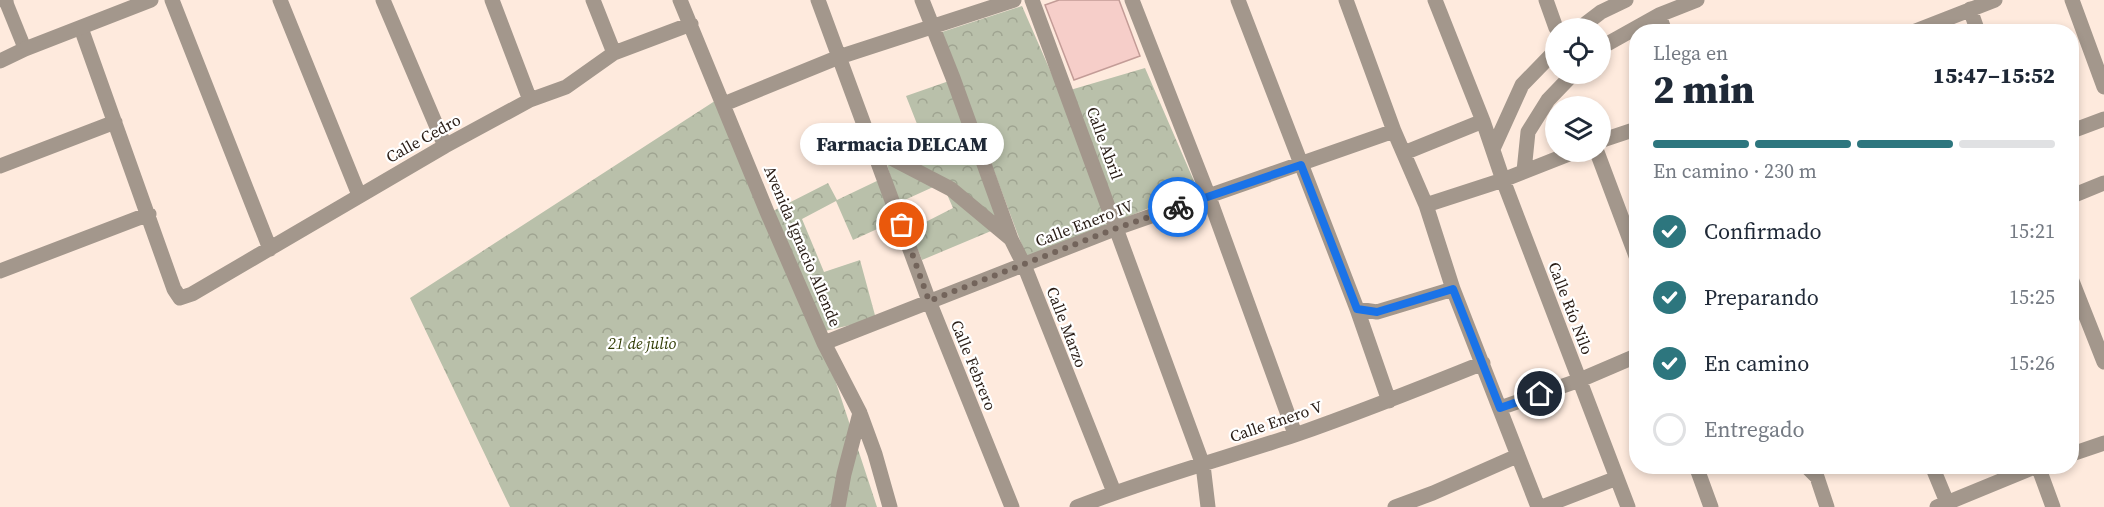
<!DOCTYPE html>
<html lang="es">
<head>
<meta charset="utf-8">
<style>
	body { margin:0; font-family:"Source Serif 4",serif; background:#f6f6f7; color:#1f2937; height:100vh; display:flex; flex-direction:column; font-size:22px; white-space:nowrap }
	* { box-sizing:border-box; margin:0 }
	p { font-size:20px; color:#747a83 }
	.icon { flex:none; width:33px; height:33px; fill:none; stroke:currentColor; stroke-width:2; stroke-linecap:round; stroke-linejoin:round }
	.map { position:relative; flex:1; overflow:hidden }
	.side { position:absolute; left:1629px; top:24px; width:450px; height:450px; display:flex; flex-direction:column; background:#fff; border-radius:24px; box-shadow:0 3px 9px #0003 }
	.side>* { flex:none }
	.buttons { position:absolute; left:1545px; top:18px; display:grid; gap:12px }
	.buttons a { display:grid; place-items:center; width:66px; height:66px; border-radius:50%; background:#fff; box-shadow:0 3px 9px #0003; font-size:30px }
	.pin { position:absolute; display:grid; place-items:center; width:51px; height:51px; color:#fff; margin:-26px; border:3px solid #fff; border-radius:50%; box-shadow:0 2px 6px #0007 }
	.courier { position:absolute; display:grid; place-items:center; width:60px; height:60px; margin:-30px; border:4px solid #1a73e8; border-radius:50%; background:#fff; color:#222; box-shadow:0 2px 8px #0007 }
	.bubble { position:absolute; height:42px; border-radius:21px; background:#fff; box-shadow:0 3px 9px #0003; font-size:20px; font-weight:800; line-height:42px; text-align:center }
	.summary em { font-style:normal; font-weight:800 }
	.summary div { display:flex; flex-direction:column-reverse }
	.summary { display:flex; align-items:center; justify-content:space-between; height:102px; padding:0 24px }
	h1 { font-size:39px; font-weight:800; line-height:45px }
	.bar { display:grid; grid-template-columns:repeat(4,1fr); gap:9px 6px; align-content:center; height:72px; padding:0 24px }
	.bar i { height:8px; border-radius:4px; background:#e0e1e3 }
	.bar .current { background:#2d767e }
	.bar p { grid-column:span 4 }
	ol { padding:0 24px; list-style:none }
	li { display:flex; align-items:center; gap:18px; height:66px }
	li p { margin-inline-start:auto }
	li .icon { padding:6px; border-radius:50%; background:#2d767e; color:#fff; stroke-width:4 }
	li:last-child { color:#747a83 }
	li i { width:33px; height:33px; border:3px solid #e0e1e3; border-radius:50% }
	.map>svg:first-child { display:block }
</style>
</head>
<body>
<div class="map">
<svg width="2104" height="507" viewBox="0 0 2104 507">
	<defs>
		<pattern id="forest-crowns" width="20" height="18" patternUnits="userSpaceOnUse" patternTransform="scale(1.5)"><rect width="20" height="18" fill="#b9c0aa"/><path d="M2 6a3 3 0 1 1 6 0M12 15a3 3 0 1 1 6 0" fill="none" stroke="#9fa491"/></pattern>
	</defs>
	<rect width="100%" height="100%" fill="#feeadd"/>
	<path fill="url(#forest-crowns)" d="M 1022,6 L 1060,93 L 1145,68 L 1197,188 L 1027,259 L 942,32 Z
		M 949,81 L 1003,226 L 922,260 L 910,230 L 953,208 L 942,183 L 898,203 L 882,147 L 919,129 L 906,96 Z
		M 721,97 L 820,334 L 877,507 L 510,507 L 410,298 Z
		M 881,179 L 897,220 L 853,240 L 836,201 L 802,219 L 824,272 L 860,260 L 876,319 L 825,331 L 773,211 L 828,183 L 837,200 Z"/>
	<path fill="#f6cec9" stroke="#c39c97" stroke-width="1.5" d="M 1059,0 L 1119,0 L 1140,56 L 1074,80 L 1045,5 Z"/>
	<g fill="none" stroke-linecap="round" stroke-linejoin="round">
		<path stroke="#a3978c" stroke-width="14" d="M 6,2 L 25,49"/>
		<path stroke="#a3978c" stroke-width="15" d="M 6,0 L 6,2
			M 172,0 L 270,249
			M 280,0 L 359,195
			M 383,0 L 445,146
			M 492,0 L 530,100
			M 593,0 L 614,53
			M 680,0 L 767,212 L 824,343 L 860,413 L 875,454 L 890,507
			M 818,0 L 929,301 L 1012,507
			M 922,0 L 953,78 L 1011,239 L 1024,265 L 1114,492
			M 1032,0 L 1203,465 L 1208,507
			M 1132,0 L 1209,197 L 1295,434
			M 1238,0 L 1357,309 L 1389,401
			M 1346,0 L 1394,131 L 1426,205 L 1453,289 L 1538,507
			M 1435,0 L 1483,121 L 1503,180 L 1628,507
			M 1546,0 L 1556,28
			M 2072,0 L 2104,87
			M 1970,9 L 1978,32
			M 1659,15 L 1665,32
			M 81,28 L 174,289 L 180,298 L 192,294 L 445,146 L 530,100 L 566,87 L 614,53 L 691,24
			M 1580,28 L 1601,12 L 1626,0
			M 1913,32 L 1995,0
			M 1600,48 L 1659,15 L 1697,0
			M 724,104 L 839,57 L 1014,0
			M 2072,131 L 2104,119
			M 1600,141 L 1636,129
			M 874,149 L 951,189 L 1011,239
			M 1493,149 L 1522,85 L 1556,50
			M 1597,152 L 1636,256
			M 1404,153 L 1483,121
			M 0,166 L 115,122
			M 1524,171 L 1528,132 L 1548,100 L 1573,74
			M 2072,196 L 2104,183
			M 1426,205 L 1503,180 L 1574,152
			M 0,271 L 149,214
			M 2072,281 L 2104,362
			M 1357,309 L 1377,312 L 1453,289
			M 824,343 L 1117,228 L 1394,131
			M 1500,408 L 1580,380 L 1636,356
			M 2072,454 L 2104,443
			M 1696,466 L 1711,507
			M 1806,466 L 1817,477 L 1827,507
			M 1932,466 L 1949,507
			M 2038,466 L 2053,507
			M 838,507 L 844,474 L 860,413
			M 1077,507 C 1148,479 1222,459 1295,435 C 1358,413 1421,388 1483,363
			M 1395,507 L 1433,493 L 1517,456
			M 1542,507 L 1617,478
			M 1937,507 L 2037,466"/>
		<path stroke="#a3978c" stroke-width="15" d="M 0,61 L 25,49 L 151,0"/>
	</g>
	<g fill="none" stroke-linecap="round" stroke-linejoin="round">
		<path stroke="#73645b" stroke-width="6" stroke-dasharray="0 10.8" d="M 902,225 L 929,301 L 1117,228 L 1178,207"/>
		<path stroke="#1a73e8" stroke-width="8" d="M 1178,207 L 1301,165 L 1357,309 L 1377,312 L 1453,289 L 1500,408 L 1540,394"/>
	</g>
	<g text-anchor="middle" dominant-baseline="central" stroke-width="4.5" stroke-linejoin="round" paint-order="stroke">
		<g font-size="16" fill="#281c15" stroke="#fff">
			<text transform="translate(423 138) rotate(-29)">Calle Cedro</text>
			<text transform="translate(1105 143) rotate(70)">Calle Abril</text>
			<text transform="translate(1084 223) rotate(-21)">Calle Enero IV</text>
			<text transform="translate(803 246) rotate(67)">Avenida Ignacio Allende</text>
			<text transform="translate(1571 308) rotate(69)">Calle Río Nilo</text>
			<text transform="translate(1067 327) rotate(69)">Calle Marzo</text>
			<text transform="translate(974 365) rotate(68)">Calle Febrero</text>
			<text transform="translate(1276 421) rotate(-19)">Calle Enero V</text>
		</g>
		<g font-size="16" font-style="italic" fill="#323d05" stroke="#fff">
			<text x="642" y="343">21 de julio</text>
		</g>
	</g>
</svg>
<div class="buttons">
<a><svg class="icon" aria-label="locate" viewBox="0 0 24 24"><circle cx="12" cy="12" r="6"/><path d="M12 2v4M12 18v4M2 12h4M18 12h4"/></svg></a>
<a><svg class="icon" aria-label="layers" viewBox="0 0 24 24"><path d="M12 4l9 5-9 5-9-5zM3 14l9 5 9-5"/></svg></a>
</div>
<div class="pin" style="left:902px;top:225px;background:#ea580c"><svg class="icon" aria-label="bag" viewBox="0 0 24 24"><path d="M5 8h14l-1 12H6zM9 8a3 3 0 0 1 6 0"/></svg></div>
<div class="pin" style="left:1540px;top:394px;background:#1f2937"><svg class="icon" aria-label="home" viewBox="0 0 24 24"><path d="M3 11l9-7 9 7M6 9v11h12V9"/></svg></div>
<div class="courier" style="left:1178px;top:207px"><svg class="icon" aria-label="bike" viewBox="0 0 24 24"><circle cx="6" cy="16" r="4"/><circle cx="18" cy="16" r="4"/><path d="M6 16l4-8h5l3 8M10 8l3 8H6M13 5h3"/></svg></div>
<div class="bubble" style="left:800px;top:123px;width:204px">Farmacia DELCAM</div>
<section class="side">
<div class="summary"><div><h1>2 min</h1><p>Llega en</p></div><em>15:47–15:52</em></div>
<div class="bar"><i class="current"></i><i class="current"></i><i class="current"></i><i></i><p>En camino · 230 m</p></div>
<ol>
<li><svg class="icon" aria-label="check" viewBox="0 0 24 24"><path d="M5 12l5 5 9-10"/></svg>Confirmado<p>15:21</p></li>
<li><svg class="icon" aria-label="check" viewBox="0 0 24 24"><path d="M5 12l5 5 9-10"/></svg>Preparando<p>15:25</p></li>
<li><svg class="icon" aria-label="check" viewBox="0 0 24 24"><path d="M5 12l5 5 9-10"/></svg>En camino<p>15:26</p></li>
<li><i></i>Entregado</li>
</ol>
</section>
</div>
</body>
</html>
